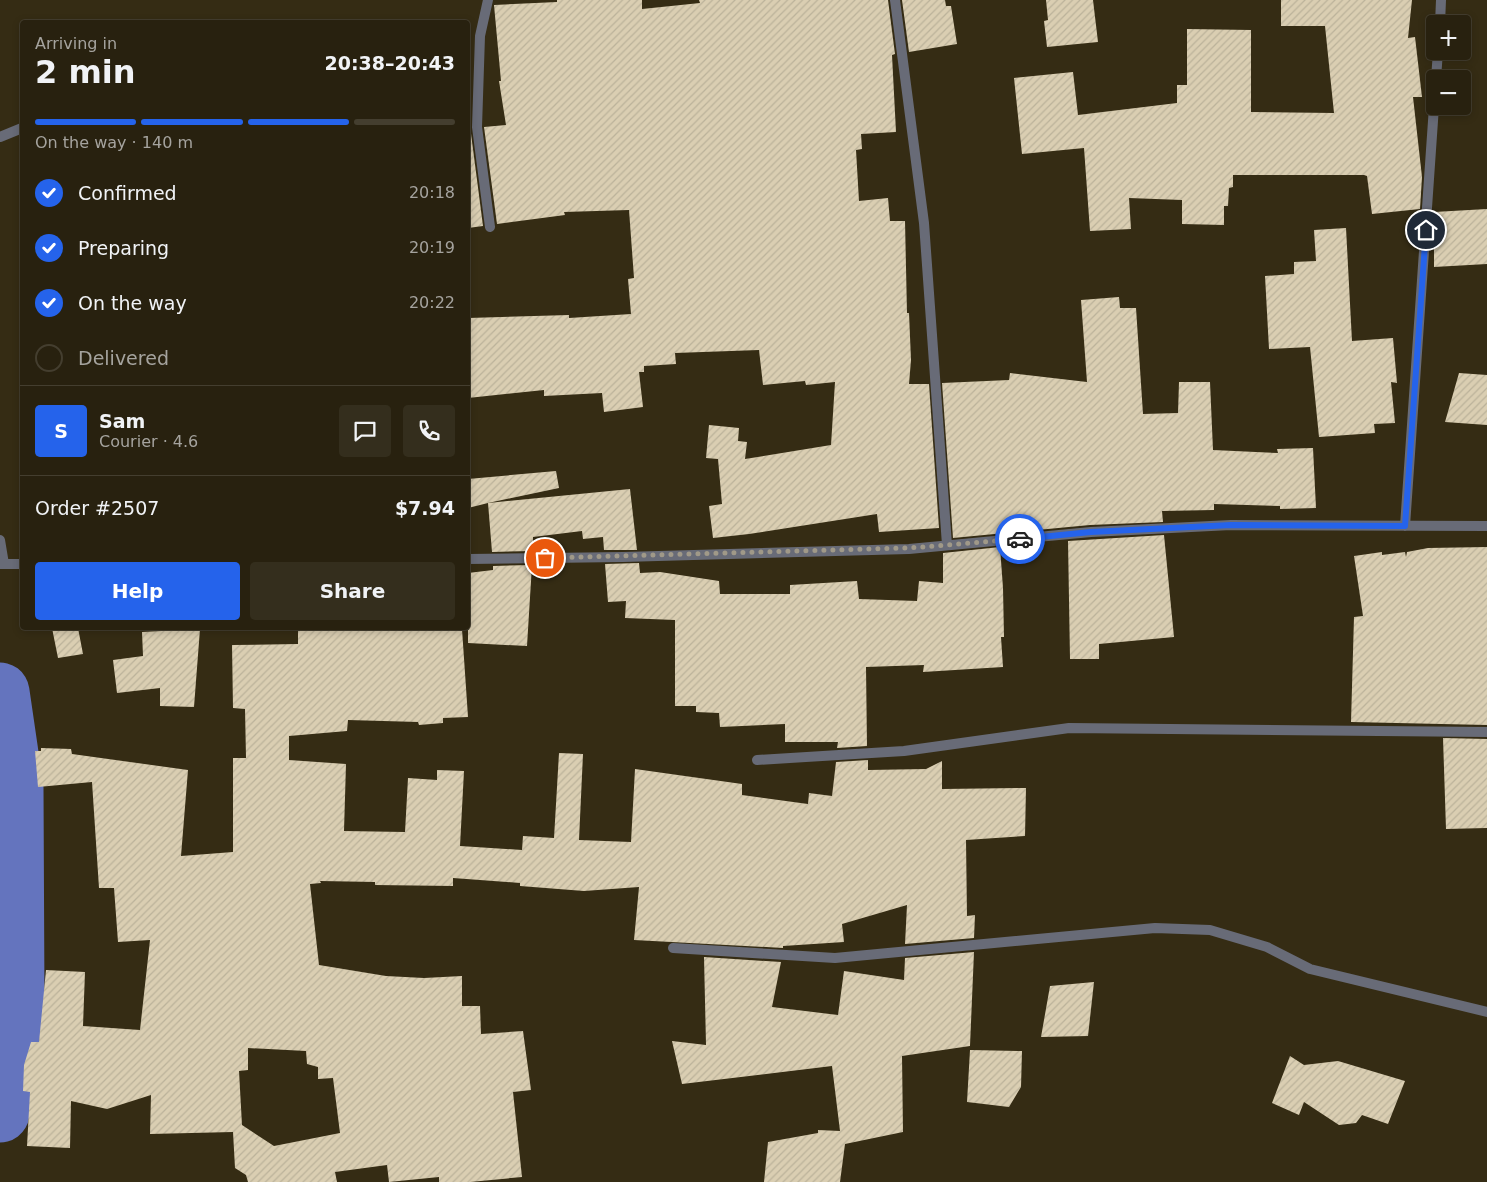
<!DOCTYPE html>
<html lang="en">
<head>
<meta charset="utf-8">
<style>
	body { margin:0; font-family:"DejaVu Sans",sans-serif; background:#342e1d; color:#f1f3f6; height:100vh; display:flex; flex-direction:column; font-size:19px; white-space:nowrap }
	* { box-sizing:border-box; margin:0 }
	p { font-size:16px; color:#a5a39e }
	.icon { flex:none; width:28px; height:28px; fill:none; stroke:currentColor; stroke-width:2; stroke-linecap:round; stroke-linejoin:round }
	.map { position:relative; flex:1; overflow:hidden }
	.drawer { position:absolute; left:20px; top:20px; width:450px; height:610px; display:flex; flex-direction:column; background:#28210f; border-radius:5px; box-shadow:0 2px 8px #0003,0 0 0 1px #443e2f }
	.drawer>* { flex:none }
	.tools { position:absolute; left:1426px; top:15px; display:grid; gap:10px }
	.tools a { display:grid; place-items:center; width:45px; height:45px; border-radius:5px; background:#28210f; box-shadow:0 2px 8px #0003,0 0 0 1px #443e2f; font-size:25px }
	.pin { position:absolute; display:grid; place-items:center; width:42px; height:42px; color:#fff; margin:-21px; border:2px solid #fff; border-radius:50%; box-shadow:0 1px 5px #0007 }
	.courier { position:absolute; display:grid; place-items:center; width:50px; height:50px; margin:-25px; border:4px solid #2563eb; border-radius:50%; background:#fff; color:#222; box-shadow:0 1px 6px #0007 }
	.overview em { font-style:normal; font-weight:700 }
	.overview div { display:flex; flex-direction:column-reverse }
	.overview { display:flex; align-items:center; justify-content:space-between; height:85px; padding:0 15px }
	h1 { font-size:32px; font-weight:700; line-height:38px }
	.bar { display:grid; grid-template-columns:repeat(4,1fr); gap:8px 5px; align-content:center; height:60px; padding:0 15px }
	.bar i { height:6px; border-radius:4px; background:#443e2f }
	.bar .current { background:#2563eb }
	.bar p { grid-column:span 4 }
	.line { display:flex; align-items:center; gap:12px; padding:0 15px; border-top:1px solid #443e2f }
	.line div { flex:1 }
	.round { display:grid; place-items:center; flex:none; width:52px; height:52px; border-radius:5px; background:#342e1d }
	ol { padding:0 15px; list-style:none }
	li { display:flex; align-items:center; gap:15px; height:55px }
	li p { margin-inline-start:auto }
	li .icon { padding:5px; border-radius:50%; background:#2563eb; color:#fff; stroke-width:4 }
	li:last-child { color:#a5a39e }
	li i { width:28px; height:28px; border:2px solid #443e2f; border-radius:50% }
	.action { display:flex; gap:10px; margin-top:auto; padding:10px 15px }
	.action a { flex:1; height:58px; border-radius:5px; background:#2563eb; color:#fff; font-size:20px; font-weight:700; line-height:58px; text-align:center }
	.action a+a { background:#342e1d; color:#f1f3f6 }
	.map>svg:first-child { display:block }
</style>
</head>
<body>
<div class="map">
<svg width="1487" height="1182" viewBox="0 0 1487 1182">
	<defs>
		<pattern id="building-hatch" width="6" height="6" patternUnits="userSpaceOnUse" patternTransform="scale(1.25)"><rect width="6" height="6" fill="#daceb2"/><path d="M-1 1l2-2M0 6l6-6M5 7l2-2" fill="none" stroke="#bbb29a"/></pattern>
	</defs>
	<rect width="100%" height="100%" fill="#352c14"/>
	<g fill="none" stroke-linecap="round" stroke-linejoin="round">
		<path stroke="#6474be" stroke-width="59" d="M 0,692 L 14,788 L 15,1001 L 0,1113"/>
	</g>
	<path fill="url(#building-hatch)" fill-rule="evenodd" d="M 557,0 L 642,0 L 642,9 L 700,3 L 699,0 L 888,0 L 895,54 L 892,55 L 896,132 L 861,134 L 862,149 L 856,150 L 859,201 L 888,198 L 890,221 L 905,221 L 907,313 L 909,313 L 911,360 L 909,384 L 929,384 L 939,528 L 879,532 L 877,514 L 749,534 L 713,538 L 709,506 L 722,504 L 718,459 L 706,458 L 709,425 L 739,428 L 738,441 L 747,442 L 745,459 L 831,445 L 835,382 L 806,385 L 805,381 L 763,385 L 759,350 L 675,353 L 676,364 L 644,366 L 644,372 L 639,372 L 643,407 L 604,412 L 602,393 L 544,396 L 544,390 L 468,398 L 468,318 L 569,315 L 569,318 L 631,314 L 628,279 L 634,278 L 629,210 L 564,212 L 565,215 L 497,224 L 484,127 L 506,125 L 499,81 L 501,81 L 494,5 L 557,2 Z
		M 902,0 L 945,0 L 946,6 L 951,6 L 957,44 L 909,52 Z
		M 1046,0 L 1093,0 L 1098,42 L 1047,47 L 1044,21 L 1048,20 Z
		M 1281,0 L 1412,0 L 1408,38 L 1415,37 L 1422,97 L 1413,97 L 1422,177 L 1420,209 L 1372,214 L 1367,176 L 1364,175 L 1233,175 L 1233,187 L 1229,188 L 1228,206 L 1224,206 L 1224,225 L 1182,224 L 1182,200 L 1129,198 L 1131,229 L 1090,231 L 1084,148 L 1022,154 L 1014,78 L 1073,72 L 1078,115 L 1177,103 L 1177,85 L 1187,85 L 1187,29 L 1251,30 L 1251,112 L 1334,113 L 1325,26 L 1281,26 Z
		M 468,126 L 470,126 L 483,226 L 468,228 Z
		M 1487,209 L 1487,264 L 1434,267 L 1434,212 Z
		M 1346,228 L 1352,341 L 1393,338 L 1397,383 L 1391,382 L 1395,423 L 1374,424 L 1375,433 L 1319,437 L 1310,347 L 1269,349 L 1265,276 L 1294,274 L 1294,262 L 1316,261 L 1314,230 Z
		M 1119,297 L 1120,308 L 1136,308 L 1143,414 L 1178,413 L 1179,382 L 1210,382 L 1213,450 L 1278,453 L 1277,449 L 1313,448 L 1316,508 L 1280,509 L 1280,506 L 1214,504 L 1214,510 L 1162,511 L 1163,522 L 1090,525 L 953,538 L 942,383 L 1009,380 L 1010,373 L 1087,382 L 1081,300 Z
		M 1459,373 L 1487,375 L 1487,425 L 1445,422 Z
		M 556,471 L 559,488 L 488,503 L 630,489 L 637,550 L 604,550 L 603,537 L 583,539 L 582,531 L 533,537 L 533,551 L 492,552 L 488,503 L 468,508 L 468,479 Z
		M 1164,535 L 1174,637 L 1099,644 L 1099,659 L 1070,659 L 1068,541 Z
		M 1000,547 L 1003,588 L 1004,637 L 1001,637 L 1003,667 L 923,672 L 924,665 L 866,667 L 867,746 L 837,748 L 838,742 L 785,742 L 785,724 L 720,727 L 719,713 L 696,712 L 696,706 L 675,706 L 675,620 L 625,618 L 626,601 L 608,602 L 605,564 L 639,563 L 640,573 L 660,572 L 719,581 L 720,594 L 790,594 L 790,585 L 857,581 L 859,599 L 917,601 L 919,581 L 943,583 L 943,553 Z
		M 1487,547 L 1487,725 L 1351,722 L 1354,617 L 1363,616 L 1354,556 L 1382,552 L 1382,555 L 1405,552 L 1406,557 L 1407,552 L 1428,548 Z
		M 532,565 L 527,646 L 468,643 L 468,573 L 493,570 L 493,566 Z
		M 52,628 L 78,628 L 83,654 L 58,658 Z
		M 298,628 L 400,628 L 400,631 L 462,629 L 468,717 L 443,718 L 443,723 L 419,725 L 418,722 L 348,720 L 347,731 L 289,736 L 289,760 L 346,764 L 344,831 L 405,832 L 408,778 L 437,780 L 437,770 L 464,771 L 460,846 L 522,850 L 523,836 L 554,838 L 559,753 L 583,754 L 579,840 L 631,842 L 635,769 L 742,784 L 742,795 L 808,804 L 809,793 L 832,796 L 836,762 L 868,760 L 868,770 L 926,769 L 942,761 L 942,789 L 1026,788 L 1025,836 L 966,840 L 967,916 L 975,915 L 974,938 L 905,944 L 907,905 L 842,924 L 844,942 L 783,946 L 783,948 L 634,940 L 639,887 L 584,891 L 520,886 L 520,883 L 453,878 L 453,886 L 375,885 L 375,882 L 320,881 L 321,883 L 310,884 L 319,965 L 386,976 L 424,978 L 462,976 L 462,1006 L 480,1006 L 481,1034 L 523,1031 L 531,1090 L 513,1092 L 522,1177 L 470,1182 L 439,1182 L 439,1177 L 389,1182 L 387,1165 L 335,1172 L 337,1182 L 248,1182 L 246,1175 L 235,1168 L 233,1132 L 150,1134 L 151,1095 L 107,1109 L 71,1101 L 70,1148 L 27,1146 L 30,1092 L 23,1091 L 24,1065 L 31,1042 L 39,1042 L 46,970 L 85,972 L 83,1026 L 140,1030 L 150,940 L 118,942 L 114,888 L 99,888 L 92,782 L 38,787 L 35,751 L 41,751 L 41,748 L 71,749 L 72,754 L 188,770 L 181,856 L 233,852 L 233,758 L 246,758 L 245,709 L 233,708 L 232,645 L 298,644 ZM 248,1048 L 306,1051 L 307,1064 L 318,1067 L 318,1079 L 333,1078 L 340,1133 L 274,1146 L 242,1125 L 239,1071 L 248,1070 Z
		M 200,629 L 194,707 L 160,706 L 160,688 L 117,693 L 113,660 L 143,656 L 142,632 Z
		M 1443,738 L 1487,739 L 1487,828 L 1446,829 Z
		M 974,952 L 970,1046 L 902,1056 L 903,1132 L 845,1144 L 840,1182 L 764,1182 L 768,1142 L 818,1133 L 818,1130 L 840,1131 L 832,1066 L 682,1084 L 672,1041 L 706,1045 L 704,957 L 781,962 L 772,1007 L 838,1015 L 844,971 L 904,980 L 905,958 Z
		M 1094,982 L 1088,1036 L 1041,1037 L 1050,986 Z
		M 970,1050 L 1022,1051 L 1021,1087 L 1009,1107 L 967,1102 Z
		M 1290,1056 L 1304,1065 L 1338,1061 L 1405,1081 L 1388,1124 L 1362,1115 L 1356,1123 L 1339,1125 L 1304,1102 L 1299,1115 L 1272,1103 Z"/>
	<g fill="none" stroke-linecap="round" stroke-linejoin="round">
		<path stroke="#686b77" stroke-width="10" d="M 488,0 L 480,36 L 477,127 L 490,227
			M 895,0 L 924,223 L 947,545
			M 1440,24 L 1441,0
			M 1436,79 L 1438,51
			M 0,137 L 22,128
			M 1405,526 L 1435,92
			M 0,540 L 4,564
			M 468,559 L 623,557 L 909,549 L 1091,532 L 1231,525 L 1487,526
			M 0,564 L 22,564
			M 757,760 L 904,751 L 1069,728 L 1487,732
			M 673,948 L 835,958 L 1155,928 L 1210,930 L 1267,947 L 1310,969 L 1487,1012"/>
	</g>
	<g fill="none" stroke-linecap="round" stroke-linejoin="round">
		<path stroke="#a09988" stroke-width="5" stroke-dasharray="0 9" d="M 545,558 L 909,548 L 1020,539"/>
		<path stroke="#2563eb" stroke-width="6" d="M 1020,539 L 1091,532 L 1231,525 L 1405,526 L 1426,230"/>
	</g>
</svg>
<div class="tools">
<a>+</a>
<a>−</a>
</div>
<div class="pin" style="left:545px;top:558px;background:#ea580c"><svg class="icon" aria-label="bag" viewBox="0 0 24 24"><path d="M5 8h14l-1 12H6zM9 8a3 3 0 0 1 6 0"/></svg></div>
<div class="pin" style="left:1426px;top:230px;background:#1f2937"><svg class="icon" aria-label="home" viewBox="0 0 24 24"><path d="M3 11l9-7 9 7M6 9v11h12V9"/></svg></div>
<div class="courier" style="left:1020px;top:539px"><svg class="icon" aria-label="car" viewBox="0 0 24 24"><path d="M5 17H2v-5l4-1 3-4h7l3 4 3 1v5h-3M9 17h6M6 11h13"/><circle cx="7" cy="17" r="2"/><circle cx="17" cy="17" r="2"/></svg></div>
<section class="drawer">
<div class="overview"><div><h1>2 min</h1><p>Arriving in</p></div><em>20:38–20:43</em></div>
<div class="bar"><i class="current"></i><i class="current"></i><i class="current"></i><i></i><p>On the way · 140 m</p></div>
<ol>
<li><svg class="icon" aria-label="check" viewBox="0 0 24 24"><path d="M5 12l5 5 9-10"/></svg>Confirmed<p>20:18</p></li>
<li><svg class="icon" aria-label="check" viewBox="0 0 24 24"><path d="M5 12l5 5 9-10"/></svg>Preparing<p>20:19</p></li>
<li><svg class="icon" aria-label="check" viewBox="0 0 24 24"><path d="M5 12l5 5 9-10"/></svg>On the way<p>20:22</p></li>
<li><i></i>Delivered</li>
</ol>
<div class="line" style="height:90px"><b class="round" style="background:#2563eb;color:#fff">S</b><div><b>Sam</b><p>Courier · 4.6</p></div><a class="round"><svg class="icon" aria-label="chat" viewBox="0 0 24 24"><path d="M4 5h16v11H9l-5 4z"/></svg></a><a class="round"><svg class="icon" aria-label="phone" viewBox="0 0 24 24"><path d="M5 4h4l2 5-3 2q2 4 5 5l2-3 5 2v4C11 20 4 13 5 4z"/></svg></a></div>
<div class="line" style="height:65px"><div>Order #2507</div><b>$7.94</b></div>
<div class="action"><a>Help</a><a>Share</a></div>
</section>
</div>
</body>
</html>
